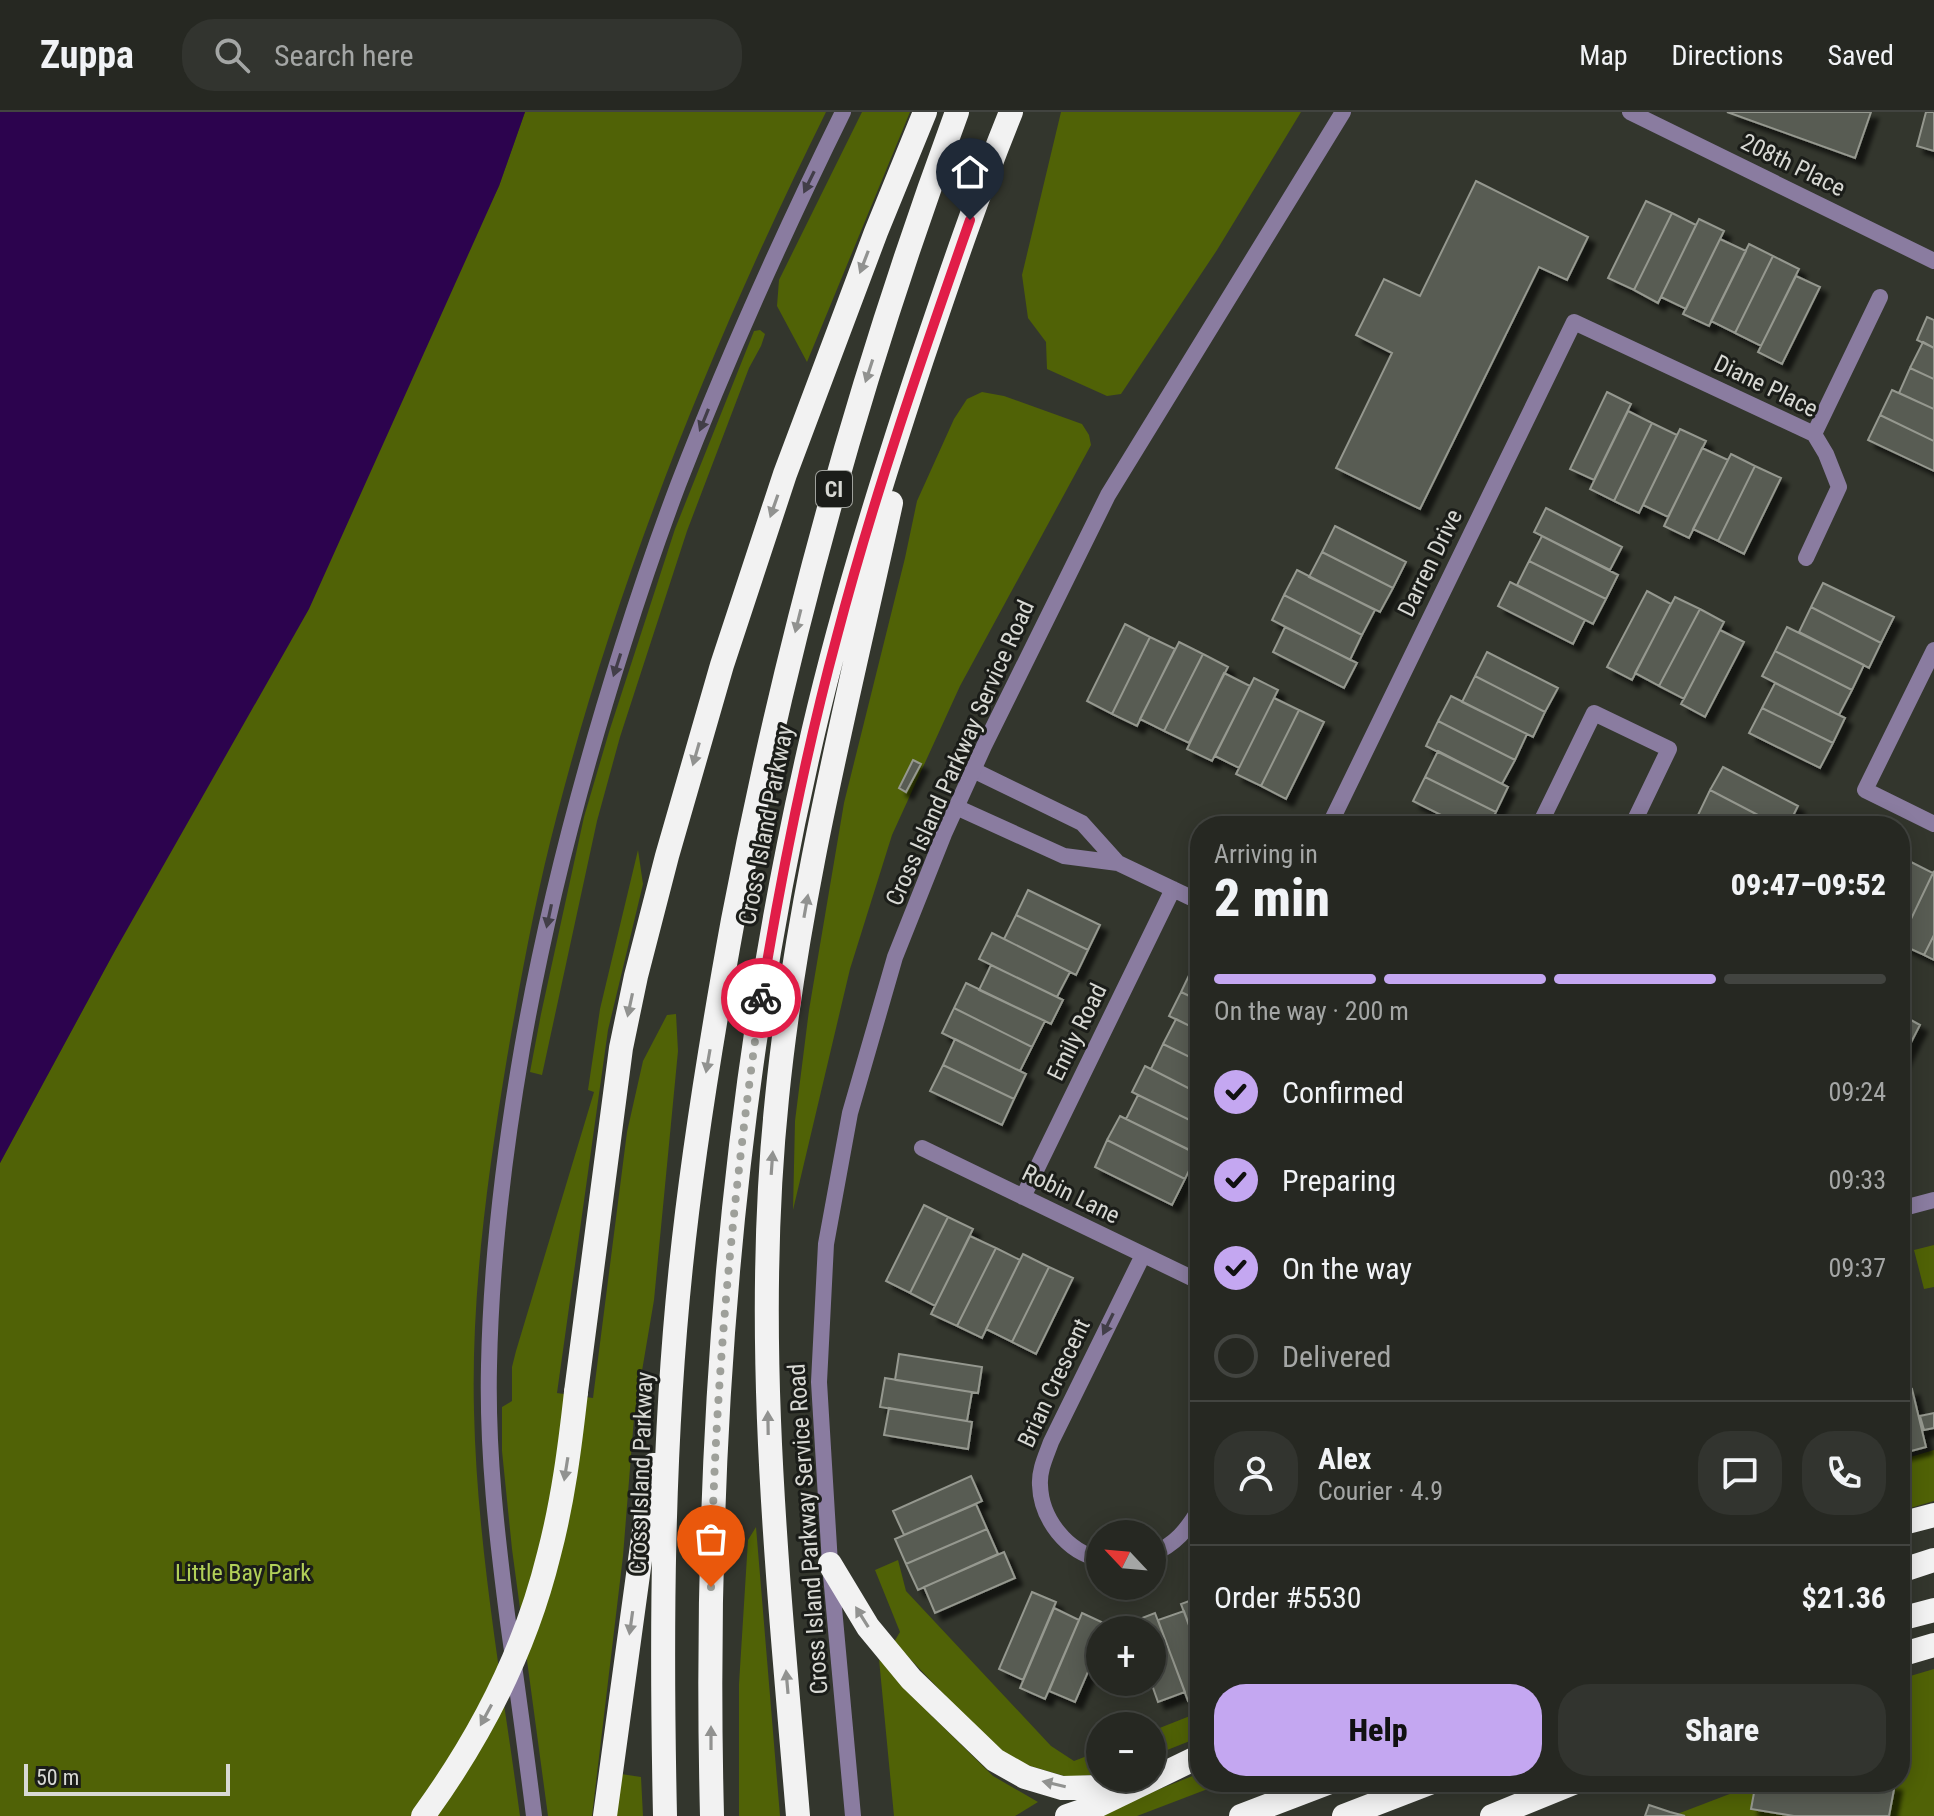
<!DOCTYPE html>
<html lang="en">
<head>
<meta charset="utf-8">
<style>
	body { margin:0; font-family:"Roboto Condensed",sans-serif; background:#32342f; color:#f1f3f6; height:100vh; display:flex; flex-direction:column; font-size:30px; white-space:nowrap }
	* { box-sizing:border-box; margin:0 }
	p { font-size:26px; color:#a4a6a5 }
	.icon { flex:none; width:44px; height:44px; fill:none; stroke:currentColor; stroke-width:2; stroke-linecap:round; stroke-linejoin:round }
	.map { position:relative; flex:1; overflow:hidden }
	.side { position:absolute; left:1190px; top:704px; width:720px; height:976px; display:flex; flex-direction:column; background:#262822; border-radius:32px; box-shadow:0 4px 20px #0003,0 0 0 2px #424440 }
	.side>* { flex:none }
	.needle { width:52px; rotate:296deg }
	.buttons { position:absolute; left:1086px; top:1408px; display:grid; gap:16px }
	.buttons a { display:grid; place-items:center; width:80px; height:80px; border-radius:50%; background:#262822; box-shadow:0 4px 20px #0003,0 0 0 2px #424440; font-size:40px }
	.scale { position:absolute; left:24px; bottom:20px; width:206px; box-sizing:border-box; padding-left:8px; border:4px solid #d8d9d4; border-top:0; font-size:22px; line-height:28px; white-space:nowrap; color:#d8d9d4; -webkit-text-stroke:6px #1b1d19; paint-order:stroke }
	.pin { position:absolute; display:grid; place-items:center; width:68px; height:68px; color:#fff; margin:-82px -34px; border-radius:50% 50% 50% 0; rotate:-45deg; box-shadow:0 0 8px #0007 }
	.pin .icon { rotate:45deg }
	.courier { position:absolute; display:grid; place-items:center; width:80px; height:80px; margin:-40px; border:6px solid #e11d48; border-radius:50%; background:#fff; color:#222; box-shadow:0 2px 10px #0007 }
	.head em { font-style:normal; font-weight:800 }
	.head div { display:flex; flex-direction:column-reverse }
	.head { display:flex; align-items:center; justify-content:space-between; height:136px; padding:0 24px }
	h1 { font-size:52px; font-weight:800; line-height:60px }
	.bar { display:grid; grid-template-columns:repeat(4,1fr); gap:12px 8px; align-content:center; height:96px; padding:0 24px }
	.bar i { height:10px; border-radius:6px; background:#424440 }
	.bar .on { background:#c4a7f1 }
	.bar p { grid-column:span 4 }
	.line { display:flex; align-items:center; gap:20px; padding:0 24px; border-top:2px solid #424440 }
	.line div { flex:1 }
	.round { display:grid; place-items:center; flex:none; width:84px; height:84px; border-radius:32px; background:#32342f }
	ol { padding:0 24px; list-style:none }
	li { display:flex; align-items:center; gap:24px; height:88px }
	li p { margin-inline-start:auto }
	li .icon { padding:8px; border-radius:50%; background:#c4a7f1; color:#111; stroke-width:4 }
	li:last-child { color:#a4a6a5 }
	li i { width:44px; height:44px; border:4px solid #424440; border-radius:50% }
	.cta { display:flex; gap:16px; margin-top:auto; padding:16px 24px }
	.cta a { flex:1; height:92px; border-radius:32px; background:#c4a7f1; color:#111; font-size:32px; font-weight:800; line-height:92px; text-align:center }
	.cta a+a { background:#32342f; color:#f1f3f6 }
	header { display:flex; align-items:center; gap:48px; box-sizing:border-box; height:112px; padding:0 40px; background:#262822; border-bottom:2px solid #424440 }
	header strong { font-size:38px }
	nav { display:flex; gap:44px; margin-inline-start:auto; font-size:28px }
	.search { width:560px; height:72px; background:#32342f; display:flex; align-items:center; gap:20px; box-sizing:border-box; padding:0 28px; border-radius:32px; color:#a4a6a5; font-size:30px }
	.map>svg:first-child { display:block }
</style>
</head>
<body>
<header>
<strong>Zuppa</strong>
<div class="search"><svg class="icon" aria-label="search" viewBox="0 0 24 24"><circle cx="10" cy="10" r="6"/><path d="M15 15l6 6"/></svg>Search here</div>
<nav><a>Map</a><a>Directions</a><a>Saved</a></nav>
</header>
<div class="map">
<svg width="1934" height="1704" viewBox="0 0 1934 1704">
	<defs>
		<filter id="shadow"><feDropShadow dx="7" dy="7" stdDeviation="2" flood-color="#0009"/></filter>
	</defs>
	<rect width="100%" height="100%" fill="#33362d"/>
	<path fill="#506206" d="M 525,0 L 826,0 C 714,226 620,459 557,703 C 536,783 521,865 507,946 C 488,1061 471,1182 474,1299 C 477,1434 502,1570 520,1704 L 0,1704 L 0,1051 L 112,844 L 499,74 Z
		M 862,0 L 910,0 L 807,250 L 777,194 L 779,168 Z
		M 1061,0 L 1301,0 L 1217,138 L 1121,282 L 1107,284 L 1047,257 L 1046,230 L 1028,206 L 1022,163 Z
		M 760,218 L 765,222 L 761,234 L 749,256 L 687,419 L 620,625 L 597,709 L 542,963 L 530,960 L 541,902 L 584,705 L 609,620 L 675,417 L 754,219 Z
		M 982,280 L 1004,284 L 1082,312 L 1089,323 L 1091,333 L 960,574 L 892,723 L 850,857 L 793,1098 L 795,1009 L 809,898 L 844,691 L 905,446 L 917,389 L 954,307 L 967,287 Z
		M 638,738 L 643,772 L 608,918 L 557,1281 L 593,1286 L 627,1020 L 643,949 L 667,903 L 676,902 L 678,939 L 654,1188 L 634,1306 L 623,1444 L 592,1704 L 548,1704 L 512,1437 L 502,1339 L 502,1295 L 512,1289 L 512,1255 L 516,1239 L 594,980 L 588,978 L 600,897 Z
		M 1934,1133 L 1934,1175 L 1924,1177 L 1914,1138 Z
		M 1934,1338 L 1934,1389 L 1900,1399 L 1900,1348 Z
		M 756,1415 L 780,1704 L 739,1704 L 739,1572 L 748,1428 Z
		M 898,1448 L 906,1479 L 1051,1634 L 1074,1649 L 1100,1639 L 1100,1662 L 1068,1665 L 1030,1654 L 1001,1642 L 894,1530 L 900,1520 L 875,1458 Z
		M 879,1547 L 929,1601 L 993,1664 L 1038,1690 L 1015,1704 L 894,1704 Z
		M 1934,1557 L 1934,1704 L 1672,1704 L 1761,1670 L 1900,1670 L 1900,1567 Z
		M 1200,1600 L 1200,1625 L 1152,1644 L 1152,1619 Z
		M 1200,1661 L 1200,1670 L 1226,1670 L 1137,1704 L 1092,1704 Z
		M 621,1662 L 641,1665 L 643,1704 L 615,1704 Z"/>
	<path fill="#2c034e" d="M 0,0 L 525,0 L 499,74 L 309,497 L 112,844 L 0,1051 Z"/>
	<path fill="#585b52" stroke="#95988f" stroke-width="2" filter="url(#shadow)" d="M 1727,0 L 1871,0 L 1855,46 Z
		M 1926,0 L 1934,0 L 1934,39 L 1917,34 Z
		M 1476,69 L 1588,125 L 1567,168 L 1539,155 L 1420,397 L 1336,356 L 1392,241 L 1356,223 L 1384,167 L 1420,184 Z
		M 1646,89 L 1672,101 L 1634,178 L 1608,166 Z
		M 1672,101 L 1696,113 L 1658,191 L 1634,178 Z
		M 1699,107 L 1724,119 L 1686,197 L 1661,185 Z
		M 1720,127 L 1746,139 L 1709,214 L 1683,202 Z
		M 1749,132 L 1773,144 L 1735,221 L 1711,209 Z
		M 1773,144 L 1799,157 L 1761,234 L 1735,221 Z
		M 1796,164 L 1820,175 L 1782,252 L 1758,240 Z
		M 1927,205 L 1934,208 L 1934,236 L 1917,228 Z
		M 1923,230 L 1934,236 L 1934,267 L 1910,256 Z
		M 1910,256 L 1934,267 L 1934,297 L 1899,281 Z
		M 1892,278 L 1934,297 L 1934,329 L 1880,303 Z
		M 1607,280 L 1631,292 L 1594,368 L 1570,357 Z
		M 1628,299 L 1652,311 L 1614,389 L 1590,377 Z
		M 1880,303 L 1934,329 L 1934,359 L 1868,328 Z
		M 1652,311 L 1677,323 L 1639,401 L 1614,389 Z
		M 1680,317 L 1706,329 L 1668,405 L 1643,393 Z
		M 1702,336 L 1728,348 L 1689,426 L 1664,414 Z
		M 1731,342 L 1755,354 L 1718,429 L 1693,417 Z
		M 1755,354 L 1781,366 L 1744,442 L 1718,429 Z
		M 1546,396 L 1622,435 L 1610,458 L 1534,420 Z
		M 1335,414 L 1406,450 L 1393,476 L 1322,440 Z
		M 1542,424 L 1618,463 L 1606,487 L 1529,449 Z
		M 1322,440 L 1393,476 L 1380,500 L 1309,465 Z
		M 1529,449 L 1606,487 L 1593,512 L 1517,473 Z
		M 1297,458 L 1375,498 L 1362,523 L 1284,483 Z
		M 1510,470 L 1585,508 L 1573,532 L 1498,494 Z
		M 1823,471 L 1894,505 L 1881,531 L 1811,495 Z
		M 1647,479 L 1671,492 L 1632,568 L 1607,555 Z
		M 1284,483 L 1362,523 L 1350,548 L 1272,508 Z
		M 1675,485 L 1700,497 L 1659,574 L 1635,561 Z
		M 1811,495 L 1881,531 L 1869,556 L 1799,520 Z
		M 1700,497 L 1724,510 L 1684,587 L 1659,574 Z
		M 1125,512 L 1150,525 L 1112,602 L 1087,589 Z
		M 1285,515 L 1357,551 L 1344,576 L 1273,540 Z
		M 1787,515 L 1864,553 L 1852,578 L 1775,539 Z
		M 1720,518 L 1744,530 L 1705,605 L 1681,592 Z
		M 1150,525 L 1175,537 L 1137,614 L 1112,602 Z
		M 1179,530 L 1203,542 L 1164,619 L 1140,607 Z
		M 1775,539 L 1852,578 L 1839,603 L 1762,564 Z
		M 1487,540 L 1558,576 L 1545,600 L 1475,564 Z
		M 1203,542 L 1228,555 L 1189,631 L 1164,619 Z
		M 1224,561 L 1250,574 L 1212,649 L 1187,637 Z
		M 1475,564 L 1545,600 L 1533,625 L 1462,590 Z
		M 1254,566 L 1278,578 L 1239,656 L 1215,644 Z
		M 1775,571 L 1845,606 L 1833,631 L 1762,596 Z
		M 1451,584 L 1527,622 L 1515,648 L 1438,609 Z
		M 1274,586 L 1299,598 L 1261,674 L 1236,662 Z
		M 1762,596 L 1833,631 L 1820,656 L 1749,621 Z
		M 1299,598 L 1324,610 L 1286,687 L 1261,674 Z
		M 1438,609 L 1515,648 L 1502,672 L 1426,634 Z
		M 1438,639 L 1508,675 L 1496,700 L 1425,665 Z
		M 913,648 L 921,652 L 906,680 L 899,676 Z
		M 1723,655 L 1798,694 L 1788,714 L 1779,714 L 1710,678 Z
		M 1425,665 L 1496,700 L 1489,714 L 1463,714 L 1413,689 Z
		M 1710,678 L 1779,714 L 1720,714 L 1698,703 Z
		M 1837,705 L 1855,714 L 1833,714 Z
		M 1900,745 L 1909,749 L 1900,767 Z
		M 1909,749 L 1933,761 L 1900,830 L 1900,767 Z
		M 1934,759 L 1934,823 L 1924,843 L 1900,832 L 1900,830 Z
		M 1028,778 L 1100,813 L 1088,838 L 1016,803 Z
		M 1016,803 L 1088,838 L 1076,863 L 1004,827 Z
		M 992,821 L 1070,860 L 1057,885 L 979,847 Z
		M 1934,823 L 1934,848 L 1924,843 Z
		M 991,853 L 1063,888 L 1051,912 L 979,878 Z
		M 1193,855 L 1200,859 L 1200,889 L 1181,880 Z
		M 966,871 L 1045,909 L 1032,935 L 954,896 Z
		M 1181,880 L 1200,889 L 1200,919 L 1169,904 Z
		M 954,896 L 1032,935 L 1020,959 L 942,921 Z
		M 1900,902 L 1920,913 L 1900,952 Z
		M 1176,907 L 1200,919 L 1200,950 L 1163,932 Z
		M 955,927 L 1026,962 L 1014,987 L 943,953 Z
		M 1163,932 L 1200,950 L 1200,982 L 1151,957 Z
		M 943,953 L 1014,987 L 1002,1013 L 930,979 Z
		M 1145,954 L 1200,982 L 1200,1013 L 1132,980 Z
		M 1138,983 L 1200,1013 L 1200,1043 L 1126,1007 Z
		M 1120,1004 L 1197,1042 L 1185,1067 L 1107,1028 Z
		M 1107,1028 L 1185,1067 L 1172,1093 L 1095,1055 Z
		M 924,1093 L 948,1105 L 910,1181 L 886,1169 Z
		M 948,1105 L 973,1117 L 935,1194 L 910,1181 Z
		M 970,1124 L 996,1136 L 957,1214 L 931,1202 Z
		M 996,1136 L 1020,1148 L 982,1226 L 957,1214 Z
		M 1023,1142 L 1049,1155 L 1012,1230 L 986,1217 Z
		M 1049,1155 L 1073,1166 L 1036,1242 L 1012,1230 Z
		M 899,1242 L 982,1255 L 978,1281 L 895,1268 Z
		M 885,1266 L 972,1280 L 967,1309 L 880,1295 Z
		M 1912,1277 L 1926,1335 L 1900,1342 L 1900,1326 L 1905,1325 L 1900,1303 L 1900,1279 Z
		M 889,1296 L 972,1310 L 968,1337 L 884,1323 Z
		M 1934,1301 L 1934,1316 L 1924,1318 L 1920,1304 Z
		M 971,1364 L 982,1389 L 904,1423 L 893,1399 Z
		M 976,1392 L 987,1417 L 906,1452 L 895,1427 Z
		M 987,1417 L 998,1442 L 918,1478 L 906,1452 Z
		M 1004,1440 L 1015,1466 L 935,1501 L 924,1475 Z
		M 1032,1480 L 1056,1490 L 1023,1568 L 999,1557 Z
		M 1200,1485 L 1200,1543 L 1181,1492 Z
		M 1054,1496 L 1079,1508 L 1045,1587 L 1020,1576 Z
		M 1184,1499 L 1200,1543 L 1200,1584 L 1188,1589 L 1158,1508 Z
		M 1082,1501 L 1108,1513 L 1106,1518 L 1100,1518 L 1100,1532 L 1075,1590 L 1049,1579 Z
		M 1155,1501 L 1185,1580 L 1158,1590 L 1151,1570 L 1152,1518 L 1132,1518 L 1129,1511 Z
		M 1756,1670 L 1882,1670 L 1895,1672 L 1889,1704 L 1794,1704 L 1751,1697 Z
		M 1649,1693 L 1670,1700 L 1685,1704 L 1645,1704 Z"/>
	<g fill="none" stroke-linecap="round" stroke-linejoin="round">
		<path stroke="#8a7ca0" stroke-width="16" d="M 1630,0 L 1934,149
			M 1814,322 L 1880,185
			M 1934,538 L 1865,678 L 1934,712
			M 973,658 L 1082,711 L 1118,751
			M 956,695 L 1064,744 L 1118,751 L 1200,790
			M 1329,714 L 1574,210 L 1814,322 L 1826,342 L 1839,375 L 1806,446
			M 1539,714 L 1594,601 L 1669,637 L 1632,714
			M 922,1036 L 1200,1170
			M 1023,1085 L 1173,777
			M 1900,1097 L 1934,1088
			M 1152,1442 C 1175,1433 1188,1417 1200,1396
			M 1100,1447 C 1067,1440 1041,1407 1040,1373 C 1039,1358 1046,1344 1051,1330 L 1143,1143"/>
		<path stroke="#8a7ca0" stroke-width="16" d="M 534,1704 C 526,1639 517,1575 508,1510 C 497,1425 487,1341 489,1254 C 491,1148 504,1042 522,937 C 546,799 581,666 623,533 C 640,479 658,426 678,373 C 727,246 783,122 843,0
			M 853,1704 L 830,1452 L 819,1270 L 826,1132 L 850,1001 L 895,845 L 944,722 L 984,634 L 1108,383 L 1343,0"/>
		<path stroke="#f2f2f2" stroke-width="24" d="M 576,1280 L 621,936 L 636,864 L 667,744 L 722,553 L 785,362 L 876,120 L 925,0
			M 1900,1412 L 1934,1403
			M 830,1452 L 868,1515 L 911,1567 L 995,1648 L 1025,1665 L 1062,1676 L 1099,1675 L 1130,1666
			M 1900,1459 L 1934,1448
			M 1900,1507 L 1934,1498
			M 1900,1543 L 1934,1533
			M 605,1704 L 653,1353
			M 665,1704 C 661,1521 662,1336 681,1154 C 693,1037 712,923 733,808 C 786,530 859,265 957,0
			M 712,1704 C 703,1348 729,990 808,643 C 838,509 879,377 922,247 C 950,164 978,81 1011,0
			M 798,1704 C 778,1464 752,1227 777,986 C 797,785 848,588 891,391
			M 1067,1704 L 1099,1693 L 1194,1647
			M 1241,1704 L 1330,1670
			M 1344,1704 L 1432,1670
			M 1492,1704 L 1576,1670"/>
		<path stroke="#f2f2f2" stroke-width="24" d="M 423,1704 C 480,1626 526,1536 549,1442 C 563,1389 570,1334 576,1280"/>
	</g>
	<defs><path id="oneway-solid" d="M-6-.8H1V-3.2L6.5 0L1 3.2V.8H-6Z" transform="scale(2)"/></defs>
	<g fill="#423e48">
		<use href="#oneway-solid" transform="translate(809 70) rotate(116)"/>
		<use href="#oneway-solid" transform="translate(704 308) rotate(112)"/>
		<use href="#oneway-solid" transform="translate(617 553) rotate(108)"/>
		<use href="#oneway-solid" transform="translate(549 804) rotate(102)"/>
		<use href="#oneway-solid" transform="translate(1108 1212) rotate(116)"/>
	</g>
	<g fill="#919290">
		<use href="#oneway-solid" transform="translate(864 150) rotate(111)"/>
		<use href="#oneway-solid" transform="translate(869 259) rotate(108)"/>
		<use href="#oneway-solid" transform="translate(774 394) rotate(109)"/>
		<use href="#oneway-solid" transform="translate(798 509) rotate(104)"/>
		<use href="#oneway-solid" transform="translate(696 642) rotate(106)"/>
		<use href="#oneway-solid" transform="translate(806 794) rotate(-80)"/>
		<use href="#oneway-solid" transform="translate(630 893) rotate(102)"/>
		<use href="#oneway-solid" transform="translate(708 949) rotate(100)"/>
		<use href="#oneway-solid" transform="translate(772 1051) rotate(-86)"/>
		<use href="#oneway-solid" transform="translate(768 1311) rotate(-91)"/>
		<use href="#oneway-solid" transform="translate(566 1357) rotate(99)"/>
		<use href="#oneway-solid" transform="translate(862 1505) rotate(-122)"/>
		<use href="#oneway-solid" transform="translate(631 1511) rotate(98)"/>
		<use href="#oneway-solid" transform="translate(787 1570) rotate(-95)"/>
		<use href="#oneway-solid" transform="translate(486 1603) rotate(118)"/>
		<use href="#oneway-solid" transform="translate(711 1626) rotate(-90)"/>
		<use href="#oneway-solid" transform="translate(1054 1672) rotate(-167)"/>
	</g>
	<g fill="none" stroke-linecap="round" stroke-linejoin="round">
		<path stroke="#9ea09a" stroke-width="8" stroke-dasharray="0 14.4" d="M 711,1475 C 714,1278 733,1081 761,886"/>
		<path stroke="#e11d48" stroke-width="10" d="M 761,886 C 781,764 805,643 837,524 C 874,383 922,245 970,108"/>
	</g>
	<g text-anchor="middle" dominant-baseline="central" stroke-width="6" stroke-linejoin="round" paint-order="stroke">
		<rect fill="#1b1d19" stroke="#9fa19c" stroke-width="2" x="816" y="359" width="36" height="36" rx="6"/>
		<g font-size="22" font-weight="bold" fill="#d8d9d4">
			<text x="834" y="377">CI</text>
		</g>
		<g font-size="24" fill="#d8d9d4" stroke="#1b1d19">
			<text transform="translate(1793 53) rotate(26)">208th Place</text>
			<text transform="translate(1766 274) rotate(26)">Diane Place</text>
			<text transform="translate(1430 451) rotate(-64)">Darren Drive</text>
			<text transform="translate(960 641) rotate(-66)">Cross Island Parkway Service Road</text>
			<text transform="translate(766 713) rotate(-79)">Cross Island Parkway</text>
			<text transform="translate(1077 920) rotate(-64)">Emily Road</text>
			<text transform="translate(1071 1082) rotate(26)">Robin Lane</text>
			<text transform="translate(1054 1271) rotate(-65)">Brian Crescent</text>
			<text transform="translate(641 1361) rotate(-88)">Cross Island Parkway</text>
			<text transform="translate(808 1417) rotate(-94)">Cross Island Parkway Service Road</text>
		</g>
		<g font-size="24" fill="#b2d058" stroke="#1b1d19">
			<text x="243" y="1461">Little Bay Park</text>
		</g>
	</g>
</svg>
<div class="buttons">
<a><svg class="needle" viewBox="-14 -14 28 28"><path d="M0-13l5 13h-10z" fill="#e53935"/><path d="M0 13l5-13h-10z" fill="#a4a6a5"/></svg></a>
<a>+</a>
<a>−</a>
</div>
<div class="scale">50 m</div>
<div class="pin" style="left:711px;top:1475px;background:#ea580c"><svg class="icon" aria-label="bag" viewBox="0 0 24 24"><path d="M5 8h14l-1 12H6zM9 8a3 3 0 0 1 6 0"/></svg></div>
<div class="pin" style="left:970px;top:108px;background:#1f2937"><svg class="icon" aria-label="home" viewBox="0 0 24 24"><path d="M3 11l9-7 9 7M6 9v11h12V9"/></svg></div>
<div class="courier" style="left:761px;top:886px"><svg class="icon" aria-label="bike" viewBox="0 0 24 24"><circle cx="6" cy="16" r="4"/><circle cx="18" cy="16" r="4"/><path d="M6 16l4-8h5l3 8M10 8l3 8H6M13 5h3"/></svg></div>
<section class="side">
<div class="head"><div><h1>2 min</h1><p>Arriving in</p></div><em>09:47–09:52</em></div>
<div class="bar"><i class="on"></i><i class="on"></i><i class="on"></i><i></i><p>On the way · 200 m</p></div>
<ol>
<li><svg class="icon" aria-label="check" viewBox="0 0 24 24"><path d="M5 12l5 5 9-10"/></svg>Confirmed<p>09:24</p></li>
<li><svg class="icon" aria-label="check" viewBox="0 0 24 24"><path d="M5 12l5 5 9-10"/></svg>Preparing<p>09:33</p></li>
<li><svg class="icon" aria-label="check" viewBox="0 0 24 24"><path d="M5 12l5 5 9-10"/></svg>On the way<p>09:37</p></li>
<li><i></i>Delivered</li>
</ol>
<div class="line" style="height:144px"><a class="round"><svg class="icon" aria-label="person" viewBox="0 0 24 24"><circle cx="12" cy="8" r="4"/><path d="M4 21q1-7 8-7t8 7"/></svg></a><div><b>Alex</b><p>Courier · 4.9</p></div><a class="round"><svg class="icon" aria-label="chat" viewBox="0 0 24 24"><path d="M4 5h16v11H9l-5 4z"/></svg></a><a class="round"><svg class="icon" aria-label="phone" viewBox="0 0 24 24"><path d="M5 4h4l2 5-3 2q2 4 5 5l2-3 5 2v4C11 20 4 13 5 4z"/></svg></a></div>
<div class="line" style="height:104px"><div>Order #5530</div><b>$21.36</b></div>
<div class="cta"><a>Help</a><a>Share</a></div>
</section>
</div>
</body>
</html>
